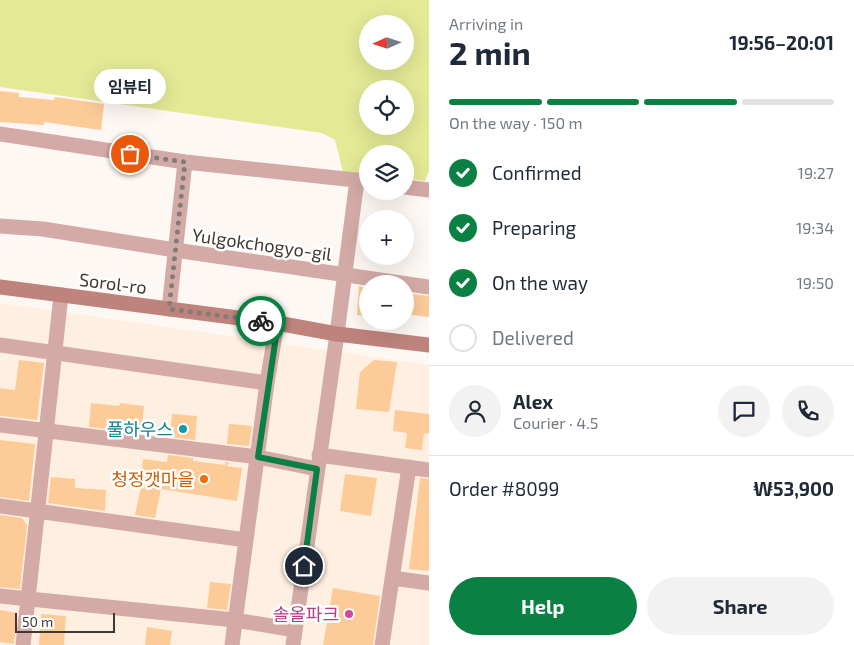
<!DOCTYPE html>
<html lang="en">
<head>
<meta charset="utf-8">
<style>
	body { margin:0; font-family:"Exo 2","Noto Sans KR",sans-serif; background:#f2f2f3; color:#1f2937; height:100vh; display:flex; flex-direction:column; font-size:19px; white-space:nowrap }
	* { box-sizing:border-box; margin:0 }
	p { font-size:16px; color:#747a83 }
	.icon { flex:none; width:28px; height:28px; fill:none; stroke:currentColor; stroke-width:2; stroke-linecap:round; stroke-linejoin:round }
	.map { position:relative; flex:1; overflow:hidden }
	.side { display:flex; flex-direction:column; background:#fff; width:425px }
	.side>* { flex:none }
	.needle { width:32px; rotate:267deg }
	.tools { position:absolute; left:359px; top:15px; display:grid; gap:10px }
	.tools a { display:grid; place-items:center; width:55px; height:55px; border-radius:50%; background:#fff; box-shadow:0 5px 20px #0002; font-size:25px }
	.scale { position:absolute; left:15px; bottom:12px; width:100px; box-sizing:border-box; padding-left:5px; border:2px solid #3e3934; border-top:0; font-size:14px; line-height:18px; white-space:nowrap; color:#3e3934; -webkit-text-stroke:4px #fff; paint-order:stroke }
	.pin { position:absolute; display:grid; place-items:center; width:42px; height:42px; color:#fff; margin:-21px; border:2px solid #fff; border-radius:50%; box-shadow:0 1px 5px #0007 }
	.courier { position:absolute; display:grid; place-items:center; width:50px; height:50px; margin:-25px; border:4px solid #0b8043; border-radius:50%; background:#fff; color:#222; box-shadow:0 1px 6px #0007 }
	.bubble { position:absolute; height:35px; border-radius:18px; background:#fff; box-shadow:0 5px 20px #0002; font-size:16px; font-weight:700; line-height:35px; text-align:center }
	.summary em { font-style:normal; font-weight:700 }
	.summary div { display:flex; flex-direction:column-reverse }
	.summary { display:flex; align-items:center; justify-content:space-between; height:85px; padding:0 20px }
	h1 { font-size:32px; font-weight:700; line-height:38px }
	.bar { display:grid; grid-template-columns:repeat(4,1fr); gap:8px 5px; align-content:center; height:60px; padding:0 20px }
	.bar i { height:6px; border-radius:4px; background:#e0e1e3 }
	.bar .active { background:#0b8043 }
	.bar p { grid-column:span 4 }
	.line { display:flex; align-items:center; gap:12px; padding:0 20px; border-top:1px solid #e0e1e3 }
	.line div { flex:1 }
	.round { display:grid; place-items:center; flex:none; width:52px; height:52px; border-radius:26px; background:#f2f2f3 }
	ol { padding:0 20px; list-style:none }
	li { display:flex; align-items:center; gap:15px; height:55px }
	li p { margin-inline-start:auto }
	li .icon { padding:5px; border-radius:50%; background:#0b8043; color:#fff; stroke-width:4 }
	li:last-child { color:#747a83 }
	li i { width:28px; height:28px; border:2px solid #e0e1e3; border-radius:50% }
	.primary-button { display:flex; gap:10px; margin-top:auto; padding:10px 20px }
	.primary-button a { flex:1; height:58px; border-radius:30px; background:#0b8043; color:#fff; font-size:20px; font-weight:700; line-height:58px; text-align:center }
	.primary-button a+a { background:#f2f2f3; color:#1f2937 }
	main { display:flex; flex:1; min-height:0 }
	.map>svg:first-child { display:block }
</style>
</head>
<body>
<main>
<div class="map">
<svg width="429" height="645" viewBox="0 0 429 645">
	<rect width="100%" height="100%" fill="#fdf8f3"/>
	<path fill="#feefe0" d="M 0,303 L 429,365 L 429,645 L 0,645 Z"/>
	<path fill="#e3e995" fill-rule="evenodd" d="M 0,0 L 429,0 L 429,171 L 425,181 L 405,178 L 405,154 L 368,154 L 367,174 L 343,172 L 335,140 L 322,133 L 0,87 ZM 368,24 L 405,24 L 405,61 L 368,61 ZM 368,89 L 405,89 L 405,126 L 368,126 Z"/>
	<path fill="#fccb98" d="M 0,91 L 19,93 L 19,97 L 54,100 L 55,97 L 104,104 L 101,130 L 44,122 L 44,125 L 0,122 Z
		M 359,286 L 368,288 L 368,316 L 357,315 Z
		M 405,293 L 429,296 L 429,317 L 405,314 Z
		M 19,360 L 44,363 L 37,420 L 0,416 L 0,388 L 15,390 Z
		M 374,360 L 397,362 L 389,412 L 356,409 L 360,372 Z
		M 91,403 L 119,406 L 120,403 L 144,406 L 141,433 L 89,427 Z
		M 395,410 L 429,414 L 429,434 L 424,433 L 422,450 L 405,448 L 407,433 L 393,431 Z
		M 172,414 L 197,416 L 195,440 L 170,437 Z
		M 229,424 L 252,426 L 249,446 L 227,444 Z
		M 0,440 L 35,444 L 29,501 L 0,497 Z
		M 168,455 L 193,458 L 193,461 L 225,465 L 225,462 L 230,463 L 226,466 L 242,468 L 237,501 L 161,489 L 155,518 L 135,515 L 141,487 L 140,487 L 143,459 L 167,462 Z
		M 345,474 L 377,478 L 371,516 L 340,511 Z
		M 51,477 L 75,479 L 75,488 L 106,490 L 105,511 L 48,503 Z
		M 420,478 L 429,479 L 429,571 L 409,569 Z
		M 0,515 L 22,518 L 27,525 L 20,589 L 0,587 Z
		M 210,582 L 231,584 L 227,610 L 207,608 Z
		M 333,588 L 380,596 L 373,645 L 323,645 Z
		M 0,610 L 17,613 L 14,644 L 0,642 Z
		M 41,614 L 66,616 L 64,645 L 39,645 Z
		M 147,627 L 172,631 L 170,645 L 145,645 Z"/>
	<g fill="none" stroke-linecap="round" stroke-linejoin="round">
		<path stroke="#d3aaa6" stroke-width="15" d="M 0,134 L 185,162 L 365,181
			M 405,187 L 429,190
			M 0,226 L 43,229 L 175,250 L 429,287
			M 169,309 L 185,162
			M 0,345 L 267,383
			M 0,425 L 258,457 L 317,469
			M 319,455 L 429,470
			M 0,506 L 246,540
			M 392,578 L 429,583
			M 0,596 L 235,620 L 295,630
			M 23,645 L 61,295
			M 232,645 L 267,383 L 277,323
			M 293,645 L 337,334 L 357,180
			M 382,645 L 409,467"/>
		<path stroke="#be837d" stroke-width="15" d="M 0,287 L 277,323 L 337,334 L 429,345"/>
	</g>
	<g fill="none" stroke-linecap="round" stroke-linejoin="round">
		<path stroke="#817c77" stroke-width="5" stroke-dasharray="0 9" d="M 130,154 L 185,162 L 169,309 L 261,321"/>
		<path stroke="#0b8043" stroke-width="6" d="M 261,321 L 278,323 L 258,457 L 317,469 L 304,566"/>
	</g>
	<circle fill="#0f9aa8" stroke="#fff" stroke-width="2" cx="183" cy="429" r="5"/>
	<circle fill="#e8710a" stroke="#fff" stroke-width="2" cx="204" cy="479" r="5"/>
	<circle fill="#d1479c" stroke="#fff" stroke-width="2" cx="349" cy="614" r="5"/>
	<g text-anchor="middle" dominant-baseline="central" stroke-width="5" stroke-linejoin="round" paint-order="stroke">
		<g font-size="18" fill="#3e3934" stroke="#fff">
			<text transform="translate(262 244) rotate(8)">Yulgokchogyo-gil</text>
			<text transform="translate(113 283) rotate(7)">Sorol-ro</text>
		</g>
		<g font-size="18" fill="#0d838f" stroke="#fff" text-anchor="end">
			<text x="173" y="429">풀하우스</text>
		</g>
		<g font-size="18" fill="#c56008" stroke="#fff" text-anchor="end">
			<text x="194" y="479">청정갯마을</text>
		</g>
		<g font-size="18" fill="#b23c85" stroke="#fff" text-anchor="end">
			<text x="339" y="614">솔올파크</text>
		</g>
	</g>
</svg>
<div class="tools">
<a><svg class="needle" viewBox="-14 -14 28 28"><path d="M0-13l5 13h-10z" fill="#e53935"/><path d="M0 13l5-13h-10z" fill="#747a83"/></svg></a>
<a><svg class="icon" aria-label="locate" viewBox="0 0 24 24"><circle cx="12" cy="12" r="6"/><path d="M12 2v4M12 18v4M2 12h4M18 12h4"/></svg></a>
<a><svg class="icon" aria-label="layers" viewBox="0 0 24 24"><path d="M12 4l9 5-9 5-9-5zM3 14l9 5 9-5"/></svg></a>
<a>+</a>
<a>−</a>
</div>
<div class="scale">50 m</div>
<div class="pin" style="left:130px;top:154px;background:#ea580c"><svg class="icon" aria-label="bag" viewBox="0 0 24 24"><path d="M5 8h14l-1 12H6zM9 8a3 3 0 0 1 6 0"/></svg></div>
<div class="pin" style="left:304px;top:566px;background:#1f2937"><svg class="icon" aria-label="home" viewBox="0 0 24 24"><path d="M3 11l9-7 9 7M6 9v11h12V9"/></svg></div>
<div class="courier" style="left:261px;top:321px"><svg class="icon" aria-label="bike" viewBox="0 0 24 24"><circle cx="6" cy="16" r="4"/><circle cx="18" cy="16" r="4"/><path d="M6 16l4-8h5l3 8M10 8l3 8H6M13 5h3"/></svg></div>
<div class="bubble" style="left:94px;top:69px;width:72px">임뷰티</div>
</div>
<section class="side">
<div class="summary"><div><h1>2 min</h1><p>Arriving in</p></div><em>19:56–20:01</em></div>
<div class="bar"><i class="active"></i><i class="active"></i><i class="active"></i><i></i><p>On the way · 150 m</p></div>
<ol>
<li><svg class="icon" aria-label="check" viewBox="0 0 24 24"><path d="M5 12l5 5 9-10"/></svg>Confirmed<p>19:27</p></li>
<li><svg class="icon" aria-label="check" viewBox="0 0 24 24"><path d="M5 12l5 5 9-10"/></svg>Preparing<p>19:34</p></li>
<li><svg class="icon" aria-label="check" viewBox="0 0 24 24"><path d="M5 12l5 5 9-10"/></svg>On the way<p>19:50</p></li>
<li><i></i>Delivered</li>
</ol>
<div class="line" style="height:90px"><a class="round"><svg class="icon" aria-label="person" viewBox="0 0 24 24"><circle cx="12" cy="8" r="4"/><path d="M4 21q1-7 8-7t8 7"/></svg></a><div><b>Alex</b><p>Courier · 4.5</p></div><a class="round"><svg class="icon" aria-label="chat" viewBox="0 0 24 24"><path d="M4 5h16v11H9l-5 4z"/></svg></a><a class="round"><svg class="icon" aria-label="phone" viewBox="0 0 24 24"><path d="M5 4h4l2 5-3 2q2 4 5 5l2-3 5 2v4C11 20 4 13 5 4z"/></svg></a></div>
<div class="line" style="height:65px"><div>Order #8099</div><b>₩53,900</b></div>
<div class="primary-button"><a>Help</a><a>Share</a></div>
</section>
</main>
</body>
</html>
